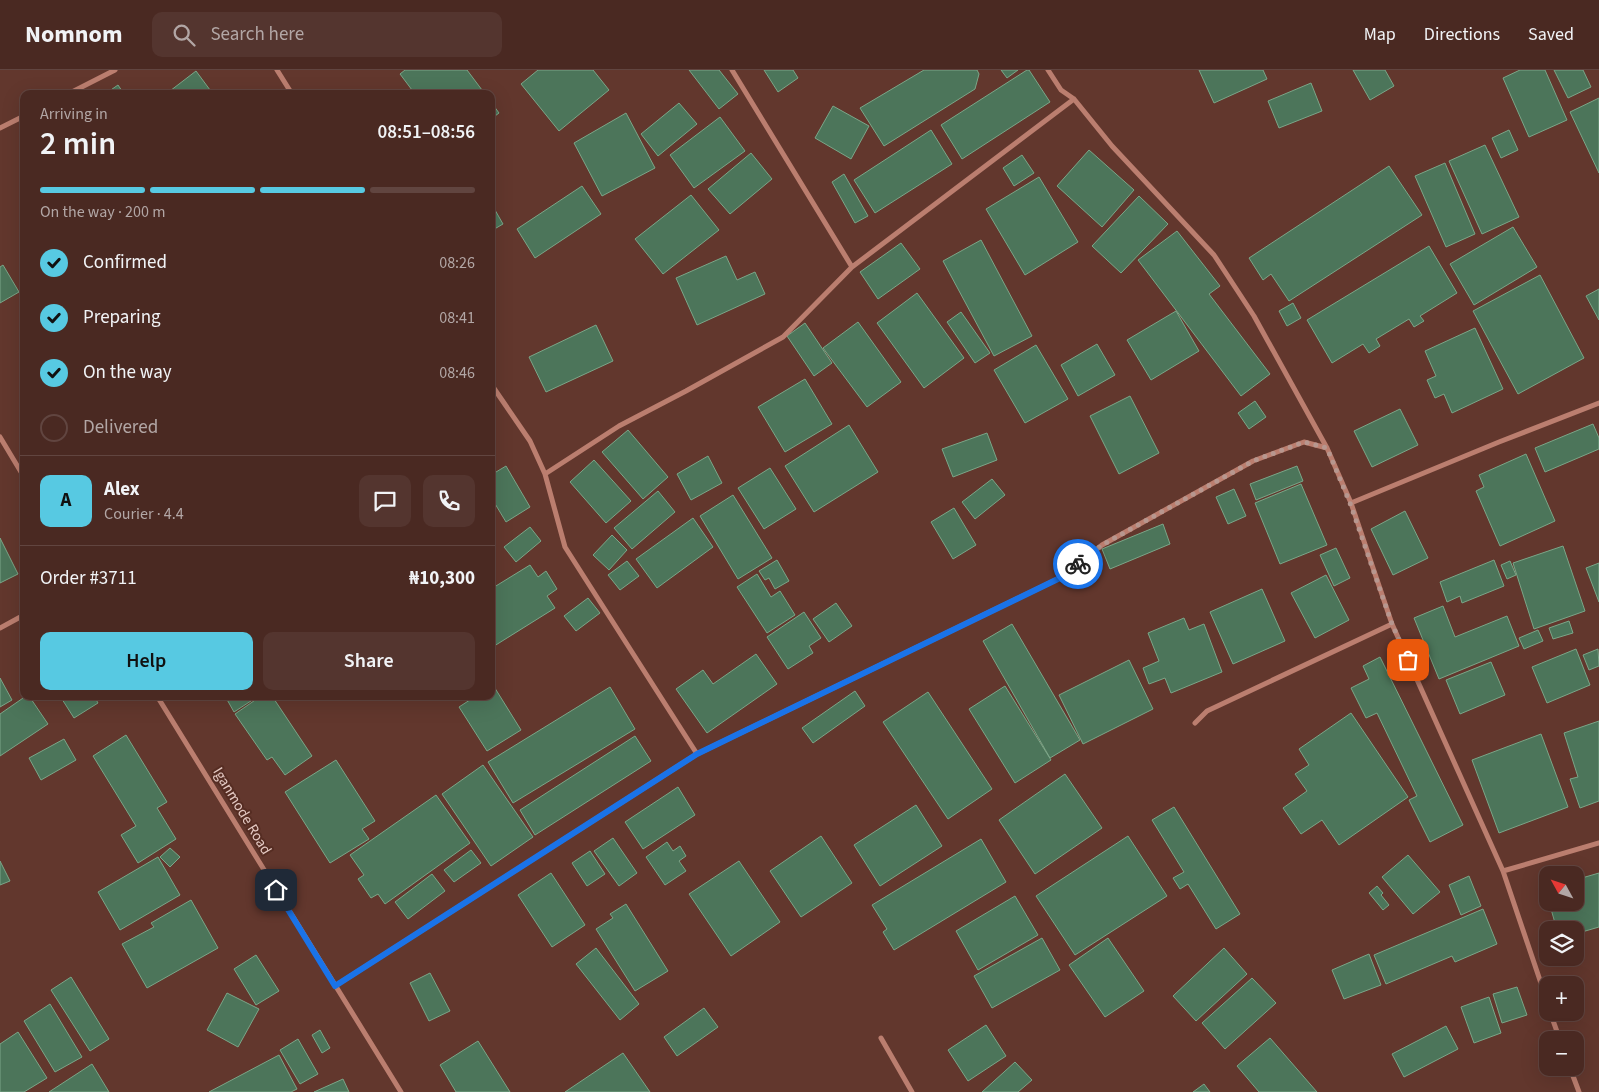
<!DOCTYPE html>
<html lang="en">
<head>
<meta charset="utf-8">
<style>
	body { margin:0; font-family:"Source Sans 3",sans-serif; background:#54352f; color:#f1f3f6; height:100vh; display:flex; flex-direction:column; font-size:19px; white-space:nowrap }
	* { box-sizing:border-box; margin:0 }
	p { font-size:16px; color:#b2a6a5 }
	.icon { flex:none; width:28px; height:28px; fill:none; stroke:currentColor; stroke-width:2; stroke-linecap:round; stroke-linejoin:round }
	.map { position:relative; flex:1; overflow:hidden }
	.panel { position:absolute; left:20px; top:20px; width:475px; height:610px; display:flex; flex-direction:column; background:#4a2922; border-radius:10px; box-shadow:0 5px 20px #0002,0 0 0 1px #614540 }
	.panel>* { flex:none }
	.needle { width:32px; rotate:310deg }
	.controls { position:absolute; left:1539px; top:796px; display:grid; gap:10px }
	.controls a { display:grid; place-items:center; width:45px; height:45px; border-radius:10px; background:#4a2922; box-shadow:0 5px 20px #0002,0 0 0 1px #614540; font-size:25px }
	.pin { position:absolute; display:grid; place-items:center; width:42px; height:42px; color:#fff; margin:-21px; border-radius:10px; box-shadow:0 2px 8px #0006 }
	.courier { position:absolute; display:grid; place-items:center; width:50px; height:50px; margin:-25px; border:4px solid #1a73e8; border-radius:50%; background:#fff; color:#222; box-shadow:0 1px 6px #0007 }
	.head em { font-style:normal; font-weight:600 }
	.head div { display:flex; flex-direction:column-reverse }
	.head { display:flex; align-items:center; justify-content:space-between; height:85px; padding:0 20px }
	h1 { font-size:32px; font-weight:600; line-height:38px }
	.bar { display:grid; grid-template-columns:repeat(4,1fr); gap:8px 5px; align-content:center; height:60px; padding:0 20px }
	.bar i { height:6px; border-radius:4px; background:#614540 }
	.bar .selected { background:#57c9e2 }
	.bar p { grid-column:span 4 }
	.line { display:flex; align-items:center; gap:12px; padding:0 20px; border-top:1px solid #614540 }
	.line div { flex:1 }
	.round { display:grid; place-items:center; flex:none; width:52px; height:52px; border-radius:10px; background:#54352f }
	ol { padding:0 20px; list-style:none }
	li { display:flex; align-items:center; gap:15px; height:55px }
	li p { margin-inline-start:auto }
	li .icon { padding:5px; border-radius:50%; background:#57c9e2; color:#111; stroke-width:4 }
	li:last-child { color:#b2a6a5 }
	li i { width:28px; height:28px; border:2px solid #614540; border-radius:50% }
	.primary-button { display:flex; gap:10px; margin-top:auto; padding:10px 20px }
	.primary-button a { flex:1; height:58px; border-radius:10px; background:#57c9e2; color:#111; font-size:20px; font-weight:600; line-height:58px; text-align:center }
	.primary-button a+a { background:#54352f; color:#f1f3f6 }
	header { display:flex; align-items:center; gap:30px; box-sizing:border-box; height:70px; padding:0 25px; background:#4a2922; border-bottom:1px solid #614540 }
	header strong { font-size:24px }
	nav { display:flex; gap:28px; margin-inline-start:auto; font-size:18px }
	.search { width:350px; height:45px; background:#54352f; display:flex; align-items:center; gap:12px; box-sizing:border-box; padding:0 18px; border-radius:10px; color:#b2a6a5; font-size:19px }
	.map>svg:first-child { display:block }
</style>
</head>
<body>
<header>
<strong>Nomnom</strong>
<div class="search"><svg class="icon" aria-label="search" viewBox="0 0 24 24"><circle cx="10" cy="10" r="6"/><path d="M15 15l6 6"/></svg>Search here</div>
<nav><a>Map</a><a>Directions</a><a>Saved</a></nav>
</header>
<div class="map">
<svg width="1599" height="1022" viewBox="0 0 1599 1022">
	<rect width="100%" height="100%" fill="#62372d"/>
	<path fill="#4c755a" stroke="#7ba688" d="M 405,0 L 467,0 L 485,24 L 415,24 L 400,4 Z
		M 538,0 L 593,0 L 609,20 L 559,61 L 521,14 Z
		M 689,0 L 719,0 L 738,24 L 719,39 Z
		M 764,0 L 793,0 L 798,8 L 778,22 Z
		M 924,0 L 977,0 L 979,4 L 975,19 L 884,76 L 860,38 Z
		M 1001,0 L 1018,0 L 1007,8 Z
		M 1027,0 L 1029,0 L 1050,32 L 962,89 L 941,55 Z
		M 1199,0 L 1263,0 L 1267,9 L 1214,33 Z
		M 1353,0 L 1385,0 L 1394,16 L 1370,30 Z
		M 1520,0 L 1545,0 L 1567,50 L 1529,67 L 1503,8 Z
		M 1554,0 L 1583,0 L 1591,17 L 1568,28 Z
		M 196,1 L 213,24 L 166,24 Z
		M 1311,13 L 1322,41 L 1279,58 L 1268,31 Z
		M 118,15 L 124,24 L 105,24 Z
		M 1599,28 L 1599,103 L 1570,42 Z
		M 491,32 L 499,43 L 491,49 Z
		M 679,33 L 697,54 L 658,86 L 641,64 Z
		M 833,36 L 869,56 L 851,89 L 815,68 Z
		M 626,43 L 655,98 L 602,126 L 574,73 Z
		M 720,47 L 745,81 L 694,118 L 670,85 Z
		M 931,60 L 952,94 L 875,143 L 854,110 Z
		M 1509,60 L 1518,80 L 1501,88 L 1492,68 Z
		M 1485,75 L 1519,147 L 1482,164 L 1449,91 Z
		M 1089,80 L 1134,120 L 1102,157 L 1057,116 Z
		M 751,83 L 772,109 L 730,144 L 708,119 Z
		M 1022,85 L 1034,103 L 1014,116 L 1003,98 Z
		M 1445,93 L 1475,164 L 1446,177 L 1415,106 Z
		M 1389,96 L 1422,145 L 1289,231 L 1271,204 L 1263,210 L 1249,188 Z
		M 844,104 L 868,146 L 855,153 L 832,112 Z
		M 1039,107 L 1078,172 L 1025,205 L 986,139 Z
		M 582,116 L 601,144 L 535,188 L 517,159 Z
		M 691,125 L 719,160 L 663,204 L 635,169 Z
		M 1139,126 L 1168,154 L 1121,203 L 1092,176 Z
		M 491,133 L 503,154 L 491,161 Z
		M 1513,157 L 1537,197 L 1474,235 L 1450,194 Z
		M 1177,161 L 1220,216 L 1209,224 L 1270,304 L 1241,326 L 1138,190 Z
		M 981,170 L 1032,266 L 994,286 L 943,191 Z
		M 901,173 L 920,199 L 878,229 L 860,202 Z
		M 1429,176 L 1457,223 L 1420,246 L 1424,251 L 1414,257 L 1409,249 L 1376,269 L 1380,276 L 1369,283 L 1363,274 L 1332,293 L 1307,250 Z
		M 726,186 L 737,210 L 755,202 L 765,224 L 697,255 L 676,208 Z
		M 3,195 L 19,222 L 0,233 L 0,197 Z
		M 1540,205 L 1584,288 L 1518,324 L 1473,241 Z
		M 1599,219 L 1599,250 L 1586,226 Z
		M 917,223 L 964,288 L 924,318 L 877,253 Z
		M 1293,233 L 1301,248 L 1287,256 L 1279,241 Z
		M 1176,241 L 1199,281 L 1151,310 L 1127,270 Z
		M 961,242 L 990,283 L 975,293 L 947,252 Z
		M 858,252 L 901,312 L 867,337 L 823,278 Z
		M 805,253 L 832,293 L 814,306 L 787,266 Z
		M 596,255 L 613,291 L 546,322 L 529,287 Z
		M 1475,258 L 1503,319 L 1452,343 L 1444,324 L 1435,328 L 1427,310 L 1436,306 L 1425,281 Z
		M 1097,274 L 1115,305 L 1078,326 L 1061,295 Z
		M 1036,275 L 1068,329 L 1025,353 L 994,300 Z
		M 805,309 L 832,354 L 785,382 L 758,337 Z
		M 1130,326 L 1159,383 L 1119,404 L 1090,346 Z
		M 1255,331 L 1266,347 L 1249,359 L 1238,343 Z
		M 1400,339 L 1418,375 L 1372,397 L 1354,361 Z
		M 1593,354 L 1599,368 L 1599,379 L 1545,402 L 1535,378 Z
		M 849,355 L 878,402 L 814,442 L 785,396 Z
		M 628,360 L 668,407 L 643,429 L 602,382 Z
		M 987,363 L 997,390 L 953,407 L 942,379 Z
		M 1526,384 L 1555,451 L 1500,476 L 1476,421 L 1484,417 L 1479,405 Z
		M 708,386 L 722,413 L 691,430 L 677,404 Z
		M 594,390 L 631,431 L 606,453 L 570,412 Z
		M 506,396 L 530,437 L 506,452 L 491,427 L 491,405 Z
		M 1297,396 L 1303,411 L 1256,430 L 1250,414 Z
		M 770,398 L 796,439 L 764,459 L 738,418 Z
		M 992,409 L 1005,425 L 975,449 L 962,432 Z
		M 1301,414 L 1327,475 L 1280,494 L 1255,433 Z
		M 1234,419 L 1246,446 L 1228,454 L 1216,427 Z
		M 658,421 L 675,442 L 632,479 L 614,458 Z
		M 733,425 L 772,488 L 738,509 L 700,446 Z
		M 954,438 L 976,475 L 953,489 L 931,452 Z
		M 1405,441 L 1428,488 L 1393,505 L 1371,459 Z
		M 693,448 L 713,477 L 657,518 L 636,489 Z
		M 1163,454 L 1170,474 L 1110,499 L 1102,479 Z
		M 530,457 L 541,471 L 516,492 L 504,477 Z
		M 612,465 L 627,480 L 609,500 L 593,485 Z
		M 0,468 L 18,504 L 0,513 Z
		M 1563,476 L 1585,541 L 1534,559 L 1513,493 Z
		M 1336,478 L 1350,508 L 1334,516 L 1320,485 Z
		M 777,490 L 789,511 L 775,519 L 769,508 L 765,510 L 759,501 Z
		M 1494,490 L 1504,516 L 1462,533 L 1460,526 L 1447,532 L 1440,512 Z
		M 627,491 L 639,506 L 620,520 L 608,505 Z
		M 1510,491 L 1516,505 L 1507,509 L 1501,495 Z
		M 1599,493 L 1599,532 L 1586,498 Z
		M 530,495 L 538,507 L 546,501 L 557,519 L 547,526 L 555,538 L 491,578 L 491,519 Z
		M 757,504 L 771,527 L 780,521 L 795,545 L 767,563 L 737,517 Z
		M 1326,505 L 1349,550 L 1315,568 L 1291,523 Z
		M 1262,519 L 1285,571 L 1233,594 L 1210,542 Z
		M 588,528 L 600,543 L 576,561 L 564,546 Z
		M 836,533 L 852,556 L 829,572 L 813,549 Z
		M 1443,536 L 1455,567 L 1507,546 L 1519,576 L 1439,609 L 1414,548 Z
		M 804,542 L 821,568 L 809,576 L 813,583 L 788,599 L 767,567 Z
		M 1184,548 L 1189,560 L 1204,554 L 1222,602 L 1171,623 L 1165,608 L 1149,614 L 1143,598 L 1159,591 L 1148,563 Z
		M 1569,551 L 1573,563 L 1553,569 L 1549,558 Z
		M 1012,554 L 1080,670 L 1050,688 L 983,571 Z
		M 1538,560 L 1543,571 L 1524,579 L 1519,568 Z
		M 1576,579 L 1590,615 L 1547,633 L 1532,597 Z
		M 1598,579 L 1599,596 L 1589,600 L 1583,585 Z
		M 756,584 L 777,614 L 707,663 L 676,619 L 703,600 L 713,614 Z
		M 1380,587 L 1463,755 L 1430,772 L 1409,730 L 1417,726 L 1377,643 L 1366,648 L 1351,618 L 1369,609 L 1363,596 Z
		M 1129,590 L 1153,639 L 1083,674 L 1059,625 Z
		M 1491,592 L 1505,625 L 1460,644 L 1446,610 Z
		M 0,608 L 12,630 L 0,637 Z
		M 493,615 L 521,660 L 487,681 L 459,637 L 476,626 L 491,626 L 491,616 Z
		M 1005,616 L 1051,690 L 1015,713 L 969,639 Z
		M 610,617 L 635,659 L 513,733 L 488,692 Z
		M 855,621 L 865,636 L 813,673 L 802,658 Z
		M 928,622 L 992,719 L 948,749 L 883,652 Z
		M 26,626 L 29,626 L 48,654 L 0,686 L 0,644 Z
		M 60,626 L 94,626 L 98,633 L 74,648 Z
		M 225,626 L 252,626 L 254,629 L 234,642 Z
		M 261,626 L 272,626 L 312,686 L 285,705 L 272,687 L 267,690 L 235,644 Z
		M 1351,643 L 1408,727 L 1339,775 L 1322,750 L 1301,764 L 1283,738 L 1307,721 L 1295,704 L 1309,695 L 1299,679 Z
		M 1599,651 L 1599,731 L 1580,738 L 1570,709 L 1578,707 L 1564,663 Z
		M 1541,664 L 1568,737 L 1499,763 L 1472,690 Z
		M 126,665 L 167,732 L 157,738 L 176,769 L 138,793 L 121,765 L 136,756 L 93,686 Z
		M 635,666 L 651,691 L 535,765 L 520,740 Z
		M 64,669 L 76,690 L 41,710 L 29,688 Z
		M 336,690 L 375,751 L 362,759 L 369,769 L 330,793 L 285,722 Z
		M 483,695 L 533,767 L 491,796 L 442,724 Z
		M 1065,704 L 1102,758 L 1035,804 L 999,750 Z
		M 678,717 L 695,745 L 643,779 L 625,752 Z
		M 436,725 L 470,773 L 385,834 L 378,824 L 371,828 L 358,809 L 364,805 L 350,785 Z
		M 916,735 L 942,776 L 880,816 L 854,775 Z
		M 1174,737 L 1240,844 L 1216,859 L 1188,814 L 1180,819 L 1173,808 L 1184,802 L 1152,750 Z
		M 821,766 L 852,813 L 801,847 L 770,801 Z
		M 1128,766 L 1167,826 L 1075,885 L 1036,826 Z
		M 613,768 L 637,803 L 619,816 L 594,781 Z
		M 981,769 L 1006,812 L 894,880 L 883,862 L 887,859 L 872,835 Z
		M 667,772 L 673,781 L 680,776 L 686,786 L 679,791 L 686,801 L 665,815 L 646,787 Z
		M 170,778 L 180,787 L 170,797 L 160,787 Z
		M 471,780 L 481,793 L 454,812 L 444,800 Z
		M 590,781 L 605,804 L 587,816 L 572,793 Z
		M 1408,785 L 1440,822 L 1413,844 L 1382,807 Z
		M 158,787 L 180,825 L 120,860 L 98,822 Z
		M 0,791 L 10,811 L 0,815 Z
		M 739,791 L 780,852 L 731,886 L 689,824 Z
		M 551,803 L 585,855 L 552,877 L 518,825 Z
		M 1599,803 L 1599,857 L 1575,864 L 1575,860 L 1557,860 L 1549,832 L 1575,832 L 1575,810 Z
		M 432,804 L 445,821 L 408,849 L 395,832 Z
		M 1469,806 L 1481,836 L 1461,845 L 1449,815 Z
		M 1377,816 L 1383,823 L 1381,825 L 1389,835 L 1383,840 L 1369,823 Z
		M 1015,826 L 1038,865 L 978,900 L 956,861 Z
		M 191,830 L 218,878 L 147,918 L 122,874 L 154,857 L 151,853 Z
		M 626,834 L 668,901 L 635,921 L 596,859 L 613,848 L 610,844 Z
		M 1483,839 L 1497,874 L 1455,892 L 1452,886 L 1386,914 L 1374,885 Z
		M 1580,867 L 1584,883 L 1575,886 L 1575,868 Z
		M 1042,868 L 1060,900 L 992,938 L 974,906 Z
		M 1108,868 L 1144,921 L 1105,947 L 1069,895 Z
		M 596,878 L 639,934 L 620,950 L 576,894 Z
		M 1224,878 L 1247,904 L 1196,951 L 1173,926 Z
		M 1369,884 L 1381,915 L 1344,929 L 1332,900 Z
		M 256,885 L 279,921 L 256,935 L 234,899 Z
		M 430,903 L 450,941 L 429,951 L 410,913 Z
		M 71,907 L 109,969 L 90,981 L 51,920 Z
		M 1252,908 L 1276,933 L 1225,979 L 1202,953 Z
		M 1517,917 L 1527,945 L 1502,953 L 1493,924 Z
		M 227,923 L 259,939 L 238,977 L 207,960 Z
		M 1489,927 L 1501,963 L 1474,973 L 1461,937 Z
		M 50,934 L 82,987 L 55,1002 L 24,951 Z
		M 704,938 L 718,957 L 677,986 L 664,967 Z
		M 986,955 L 1006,986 L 968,1011 L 948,980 Z
		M 1446,956 L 1458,979 L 1404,1007 L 1392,984 Z
		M 320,960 L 330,978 L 322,983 L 312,965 Z
		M 18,962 L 47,1008 L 24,1022 L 0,1022 L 0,974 Z
		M 1270,968 L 1317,1022 L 1259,1022 L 1237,996 Z
		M 298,969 L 318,1004 L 300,1014 L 280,980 Z
		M 478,971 L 510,1022 L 456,1022 L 440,995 Z
		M 623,983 L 650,1022 L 565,1022 Z
		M 279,985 L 297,1019 L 291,1022 L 209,1022 Z
		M 1015,992 L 1032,1010 L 1018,1022 L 982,1022 Z
		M 92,994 L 109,1022 L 49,1022 Z
		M 343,1009 L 349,1022 L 314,1022 Z
		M 1204,1014 L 1210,1022 L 1193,1022 Z"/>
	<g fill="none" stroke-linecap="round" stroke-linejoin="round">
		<path stroke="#bb7e6f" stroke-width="5" d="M 277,0 L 292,24
			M 732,0 L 852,197
			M 1048,0 L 1061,20 L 1074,29 L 1112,76 L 1214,185 L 1254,246 L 1327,378 L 1351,433 L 1392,554 L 1503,801 L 1548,934
			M 68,24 L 115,0
			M 0,58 L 24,46
			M 491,314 L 530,371 L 545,404 L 565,477 L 697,684
			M 0,367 L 24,407
			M 545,404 L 619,356 L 686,321 L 783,267 L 852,197 L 1074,29
			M 1351,433 L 1499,372 L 1599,333
			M 0,558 L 24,545
			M 157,626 L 401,1022
			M 1195,653 L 1207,641 L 1392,554
			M 1503,801 L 1599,773
			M 335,916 L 697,684 L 1062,507 L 1102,475 L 1253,391 L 1304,372 L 1327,378
			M 1550,942 L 1560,970
			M 881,968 L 912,1022
			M 1570,998 L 1579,1022"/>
	</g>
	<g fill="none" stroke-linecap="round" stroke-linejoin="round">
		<path stroke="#b7978f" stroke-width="5" stroke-dasharray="0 9" d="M 1078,494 L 1102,475 L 1253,391 L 1304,372 L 1327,378 L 1350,433 L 1392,554 L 1408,590"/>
		<path stroke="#1a73e8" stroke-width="6" d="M 276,820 L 335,916 L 697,684 L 1062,507 L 1078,494"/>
	</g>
	<g text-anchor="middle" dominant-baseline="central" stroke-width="4" stroke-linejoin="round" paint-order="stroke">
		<g font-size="15" fill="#e5cac4" stroke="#562d23">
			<text transform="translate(242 741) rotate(59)">Iganmode Road</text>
		</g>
	</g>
</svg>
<div class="controls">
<a><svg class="needle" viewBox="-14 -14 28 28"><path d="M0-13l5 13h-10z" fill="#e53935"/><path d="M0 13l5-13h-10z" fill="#b2a6a5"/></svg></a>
<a><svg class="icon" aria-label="layers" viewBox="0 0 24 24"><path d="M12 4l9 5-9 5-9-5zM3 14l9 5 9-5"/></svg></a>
<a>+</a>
<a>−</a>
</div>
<div class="pin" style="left:1408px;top:590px;background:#ea580c"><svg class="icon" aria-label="bag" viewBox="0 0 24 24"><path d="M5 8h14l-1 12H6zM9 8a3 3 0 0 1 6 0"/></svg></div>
<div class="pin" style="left:276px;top:820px;background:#1f2937"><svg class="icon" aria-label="home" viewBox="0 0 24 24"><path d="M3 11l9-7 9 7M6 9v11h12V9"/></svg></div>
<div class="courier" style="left:1078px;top:494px"><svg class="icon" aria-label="bike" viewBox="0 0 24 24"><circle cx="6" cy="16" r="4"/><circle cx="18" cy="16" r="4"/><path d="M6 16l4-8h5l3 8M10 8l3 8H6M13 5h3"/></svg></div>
<section class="panel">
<div class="head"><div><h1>2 min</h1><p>Arriving in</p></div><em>08:51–08:56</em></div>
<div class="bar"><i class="selected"></i><i class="selected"></i><i class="selected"></i><i></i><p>On the way · 200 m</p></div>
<ol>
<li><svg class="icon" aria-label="check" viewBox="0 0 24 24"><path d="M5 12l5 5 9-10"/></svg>Confirmed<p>08:26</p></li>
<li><svg class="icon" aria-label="check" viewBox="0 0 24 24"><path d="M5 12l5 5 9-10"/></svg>Preparing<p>08:41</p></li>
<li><svg class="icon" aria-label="check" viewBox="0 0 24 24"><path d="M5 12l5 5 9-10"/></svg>On the way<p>08:46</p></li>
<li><i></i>Delivered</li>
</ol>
<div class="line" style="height:90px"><b class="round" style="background:#57c9e2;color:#111">A</b><div><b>Alex</b><p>Courier · 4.4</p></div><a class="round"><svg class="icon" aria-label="chat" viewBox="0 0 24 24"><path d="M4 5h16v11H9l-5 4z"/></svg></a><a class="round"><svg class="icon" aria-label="phone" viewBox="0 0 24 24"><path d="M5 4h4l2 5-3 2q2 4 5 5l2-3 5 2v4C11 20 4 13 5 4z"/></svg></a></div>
<div class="line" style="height:65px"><div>Order #3711</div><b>₦10,300</b></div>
<div class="primary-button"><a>Help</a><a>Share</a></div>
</section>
</div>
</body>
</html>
